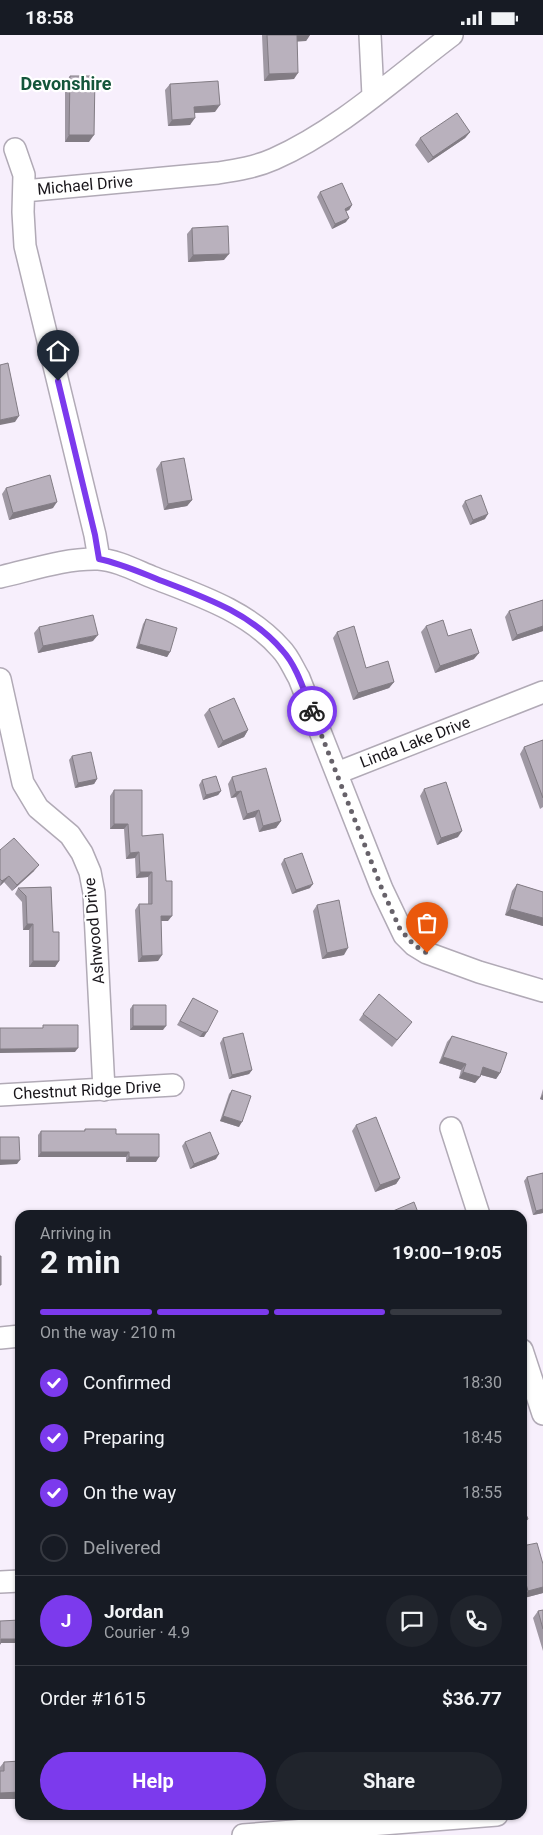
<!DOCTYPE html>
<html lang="en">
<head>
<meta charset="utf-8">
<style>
	body { margin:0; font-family:Roboto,sans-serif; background:#20242c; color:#f1f3f6; height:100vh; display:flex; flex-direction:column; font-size:19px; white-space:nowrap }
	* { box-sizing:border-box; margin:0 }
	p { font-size:16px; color:#9ea1a6 }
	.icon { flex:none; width:28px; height:28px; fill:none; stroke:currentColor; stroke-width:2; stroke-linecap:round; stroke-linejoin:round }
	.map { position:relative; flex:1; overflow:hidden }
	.side { position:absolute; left:15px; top:1175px; width:512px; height:610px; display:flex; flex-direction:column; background:#171b24; border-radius:15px; box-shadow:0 1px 4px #0004 }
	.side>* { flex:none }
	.pin { position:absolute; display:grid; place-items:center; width:42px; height:42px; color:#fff; margin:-51px -21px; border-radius:50% 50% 50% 0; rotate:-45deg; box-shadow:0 0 5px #0007 }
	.pin .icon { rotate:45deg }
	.courier { position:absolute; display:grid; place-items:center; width:50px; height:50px; margin:-25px; border:4px solid #7c3aed; border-radius:50%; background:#fff; color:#222; box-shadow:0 1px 6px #0007 }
	.head em { font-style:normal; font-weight:700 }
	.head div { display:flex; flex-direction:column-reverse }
	.head { display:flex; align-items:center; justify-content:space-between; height:85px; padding:0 25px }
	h1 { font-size:32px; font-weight:700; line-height:38px }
	.bar { display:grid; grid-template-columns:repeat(4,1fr); gap:8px 5px; align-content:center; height:60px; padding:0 25px }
	.bar i { height:6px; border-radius:4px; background:#363941 }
	.bar .current { background:#7c3aed }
	.bar p { grid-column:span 4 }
	.line { display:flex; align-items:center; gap:12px; padding:0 25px; border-top:1px solid #363941 }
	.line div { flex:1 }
	.round { display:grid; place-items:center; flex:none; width:52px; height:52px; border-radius:26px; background:#20242c }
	ol { padding:0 25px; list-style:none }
	li { display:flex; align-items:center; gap:15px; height:55px }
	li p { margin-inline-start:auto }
	li .icon { padding:5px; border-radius:50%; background:#7c3aed; color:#fff; stroke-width:4 }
	li:last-child { color:#9ea1a6 }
	li i { width:28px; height:28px; border:2px solid #363941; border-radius:50% }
	.button { display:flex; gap:10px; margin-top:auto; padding:10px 25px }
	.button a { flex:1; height:58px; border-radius:30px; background:#7c3aed; color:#fff; font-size:20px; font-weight:700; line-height:58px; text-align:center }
	.button a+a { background:#20242c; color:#f1f3f6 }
	.status { display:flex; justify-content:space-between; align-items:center; height:35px; padding:0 25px; background:#171b24; direction:ltr }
	.status svg { height:14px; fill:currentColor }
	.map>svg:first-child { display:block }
</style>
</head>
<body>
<div class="status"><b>18:58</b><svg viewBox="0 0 49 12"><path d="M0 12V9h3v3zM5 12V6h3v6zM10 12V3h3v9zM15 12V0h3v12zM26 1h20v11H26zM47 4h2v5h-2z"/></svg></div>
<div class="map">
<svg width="543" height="1800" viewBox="0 0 543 1800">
	<rect width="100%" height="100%" fill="#f7effc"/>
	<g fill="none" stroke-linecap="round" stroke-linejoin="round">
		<defs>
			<path id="minor" d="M 370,0 L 373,61
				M 15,114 L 24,140 L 23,177 L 25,211 L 95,500 L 99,524
				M 24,156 L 218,138 C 237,135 256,132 274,124 C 339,95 395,43 452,0
				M 0,542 C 31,535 66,523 98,524 C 116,525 135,535 152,542 C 198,560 248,576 281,614 C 289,622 293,633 299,643 L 382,854 L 404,900 L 414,910 L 427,918 L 479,937 L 543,956
				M 0,644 L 23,748 L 38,773 L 70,800 L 82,818 L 90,837 L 94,858 L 104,1055
				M 337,738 L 543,657
				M 0,1060 L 173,1050
				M 451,1093 L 479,1180
				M 0,1303 L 20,1301
				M 522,1315 L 543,1379
				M 0,1547 L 20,1546
				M 243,1800 L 497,1780"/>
		</defs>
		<use href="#minor" stroke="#b1aab6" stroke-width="24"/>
		<use href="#minor" stroke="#fff" stroke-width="21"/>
	</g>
	<path fill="#9f98a3" d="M 262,0 L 310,0 L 306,6 L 297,6 L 294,44 L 264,46 Z
		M 70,41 L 89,107 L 65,107 L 65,48 Z
		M 170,49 L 215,77 L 194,78 L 190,90 L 168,91 L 165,55 Z
		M 470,97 L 465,103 L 428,128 L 415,110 L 420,103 Z
		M 320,157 L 352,170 L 349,175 L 346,176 L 346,187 L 332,194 L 317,162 Z
		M 192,193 L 224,225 L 188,227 L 187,199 Z
		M 161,427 L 192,465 L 187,471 L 164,475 L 156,434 Z
		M 6,453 L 53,473 L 9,485 L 2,459 Z
		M 465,466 L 485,484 L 470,490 L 462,471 Z
		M 543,565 L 543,596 L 512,606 L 505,582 L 509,576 Z
		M 146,584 L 170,617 L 167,622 L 136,613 L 143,589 Z
		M 426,591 L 448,601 L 474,624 L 435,638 L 421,597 Z
		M 39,592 L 93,606 L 38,618 L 34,598 Z
		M 337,597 L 366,633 L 394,647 L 389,653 L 353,665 L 333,603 Z
		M 209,674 L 248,695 L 244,702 L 218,713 L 204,680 Z
		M 543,705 L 543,772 L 540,774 L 520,719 L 524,712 Z
		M 72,721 L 97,744 L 94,749 L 75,753 L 69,725 Z
		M 232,742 L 281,786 L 276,793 L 259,797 L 255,782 L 243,785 L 236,762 L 231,763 L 228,749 Z
		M 202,745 L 221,756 L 218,760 L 203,765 L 199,750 Z
		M 424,754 L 458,802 L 437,810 L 420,761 Z
		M 114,755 L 142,801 L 168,886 L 161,886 L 158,926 L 138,927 L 135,875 L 139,869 L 148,869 L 148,842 L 136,843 L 135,823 L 126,824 L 124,794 L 110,794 L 110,761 Z
		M 0,815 L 34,836 L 12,856 L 4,847 L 0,851 Z
		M 284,824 L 310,853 L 292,859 L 281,829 Z
		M 517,849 L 543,857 L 543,891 L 505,880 L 512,856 Z
		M 51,852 L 53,897 L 59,926 L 55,932 L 29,932 L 29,895 L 23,895 L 22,867 L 15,859 L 18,853 Z
		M 317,870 L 344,920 L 322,924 L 313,876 Z
		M 193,963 L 204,1002 L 200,1002 L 177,990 Z
		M 133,970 L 163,995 L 130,995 L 130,974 Z
		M 363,979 L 412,987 L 392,1012 L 359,985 Z
		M 452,1001 L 500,1038 L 496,1044 L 481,1040 L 475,1048 L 459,1043 L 461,1035 L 439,1028 L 447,1007 Z
		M 223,1003 L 252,1035 L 249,1039 L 229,1044 L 220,1008 Z
		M 543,1054 L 543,1065 L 540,1064 Z
		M 232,1055 L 239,1092 L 220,1086 L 229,1059 Z
		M 356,1090 L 400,1143 L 396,1149 L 375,1157 L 352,1096 Z
		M 85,1094 L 116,1099 L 156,1127 L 126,1127 L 126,1122 L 38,1122 L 38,1100 L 41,1096 L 84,1096 Z
		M 185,1107 L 216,1124 L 190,1134 L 182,1111 Z
		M 543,1138 L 543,1178 L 533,1180 L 524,1146 L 527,1142 Z
		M 393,1176 L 419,1180 L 390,1180 Z
		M 19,1341 L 20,1367 L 15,1366 L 15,1346 Z
		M 522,1511 L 543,1529 L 543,1558 L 524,1563 L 522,1558 Z
		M 543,1575 L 543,1616 L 533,1583 L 538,1576 Z
		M 4,1727 L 18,1764 L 0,1764 L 0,1732 Z"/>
	<path fill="#827c84" d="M 297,0 L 310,0 L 306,6 L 292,7 Z
		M 298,38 L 294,44 L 264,46 L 269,39 Z
		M 220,70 L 215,77 L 189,78 L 194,72 Z
		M 195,83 L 190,90 L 168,91 L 172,85 Z
		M 470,97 L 465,103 L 428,128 L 433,122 Z
		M 69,100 L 94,100 L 89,107 L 65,107 Z
		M 352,170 L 349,175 L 341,178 L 345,174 Z
		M 349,183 L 346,187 L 332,194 L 335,189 Z
		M 229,219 L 224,225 L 188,227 L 193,220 Z
		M 19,381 L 15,387 L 0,390 L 0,385 Z
		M 192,465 L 187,471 L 164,475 L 168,469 Z
		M 57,467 L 53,473 L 9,485 L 13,478 Z
		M 488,479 L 485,484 L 470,490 L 473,485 Z
		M 543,591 L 543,596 L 512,606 L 517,600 Z
		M 98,600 L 93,606 L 38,618 L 43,611 Z
		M 139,609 L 170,617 L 167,622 L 136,613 Z
		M 479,618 L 474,624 L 435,638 L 440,631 Z
		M 394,647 L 389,653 L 353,665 L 358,658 Z
		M 248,695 L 244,702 L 218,713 L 223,706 Z
		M 97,744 L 94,749 L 75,753 L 78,748 Z
		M 221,756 L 218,760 L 203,765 L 206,760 Z
		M 241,756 L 236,762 L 231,763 L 236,757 Z
		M 259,775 L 255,782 L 243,785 L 247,779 Z
		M 281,786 L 276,793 L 259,797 L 263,791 Z
		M 114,789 L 128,789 L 124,794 L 110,794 Z
		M 462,796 L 458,802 L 437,810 L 441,803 Z
		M 139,817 L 135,823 L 126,824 L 130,818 Z
		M 39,830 L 34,836 L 12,856 L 17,850 Z
		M 140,837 L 152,837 L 148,842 L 136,843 Z
		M 9,841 L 4,847 L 0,851 L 2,846 Z
		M 313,849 L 310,853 L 292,859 L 296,855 Z
		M 510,874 L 543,883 L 543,891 L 505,880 Z
		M 161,881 L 172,881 L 168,886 L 157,886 Z
		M 27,889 L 33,889 L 29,895 L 23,895 Z
		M 348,913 L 344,920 L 322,924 L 327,918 Z
		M 162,920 L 158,926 L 138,927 L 142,921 Z
		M 33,926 L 59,926 L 55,932 L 29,932 Z
		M 133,991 L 166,991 L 163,995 L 130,995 Z
		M 203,997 L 207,997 L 204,1002 L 200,1002 Z
		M 78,1013 L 75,1017 L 0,1018 L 0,1014 Z
		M 443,1022 L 466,1029 L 461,1035 L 439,1028 Z
		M 483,1032 L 500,1038 L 496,1044 L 478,1039 Z
		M 252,1035 L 249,1039 L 229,1044 L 232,1040 Z
		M 463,1037 L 480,1042 L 475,1048 L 459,1043 Z
		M 543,1059 L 543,1065 L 540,1064 Z
		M 223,1081 L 242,1087 L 239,1092 L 220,1086 Z
		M 41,1117 L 129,1117 L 126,1122 L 38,1122 Z
		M 219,1119 L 216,1124 L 190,1134 L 194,1129 Z
		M 129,1122 L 159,1122 L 156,1127 L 126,1127 Z
		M 0,1125 L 20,1125 L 17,1129 L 0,1130 Z
		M 400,1143 L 396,1149 L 375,1157 L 380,1150 Z
		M 543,1174 L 543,1178 L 533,1180 L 536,1176 Z
		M 19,1361 L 20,1361 L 20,1367 L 15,1366 Z
		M 528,1484 L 523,1491 L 522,1491 L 522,1486 Z
		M 543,1552 L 543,1558 L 524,1563 L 528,1556 Z
		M 1,1604 L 20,1604 L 20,1608 L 1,1608 L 0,1610 L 0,1605 Z
		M 20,1757 L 20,1761 L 18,1764 L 0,1764 L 0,1758 Z"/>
	<path fill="#b9b1bd" stroke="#827c84" d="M 267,0 L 298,0 L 297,0 L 298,38 L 269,39 Z
		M 70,41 L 95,41 L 94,100 L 69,100 Z
		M 218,46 L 220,70 L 194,72 L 195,83 L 172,85 L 170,49 Z
		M 457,78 L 470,97 L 433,122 L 420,103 Z
		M 342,148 L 352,170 L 345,174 L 349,183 L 335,189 L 320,157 Z
		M 228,191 L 229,219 L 193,220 L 192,193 Z
		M 8,328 L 19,381 L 0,385 L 0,330 Z
		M 184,423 L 192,465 L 168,469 L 161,427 Z
		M 50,440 L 57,467 L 13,478 L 6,453 Z
		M 481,460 L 488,479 L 473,485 L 465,466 Z
		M 543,565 L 543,591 L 517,600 L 509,576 Z
		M 93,580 L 98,600 L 43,611 L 39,592 Z
		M 146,584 L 177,593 L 170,617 L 139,609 Z
		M 443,585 L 448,601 L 471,594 L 479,618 L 440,631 L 426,591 Z
		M 354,591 L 366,633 L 388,626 L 394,647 L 358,658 L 337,597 Z
		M 234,663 L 248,695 L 223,706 L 209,674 Z
		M 543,705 L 543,763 L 524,712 Z
		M 91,717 L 97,744 L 78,748 L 72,721 Z
		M 266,733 L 281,786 L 263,791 L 259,775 L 247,779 L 241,756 L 236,757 L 232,742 Z
		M 216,741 L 221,756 L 206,760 L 202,745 Z
		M 446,747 L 462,796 L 441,803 L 424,754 Z
		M 114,755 L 142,755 L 142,801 L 163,799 L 166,846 L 172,846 L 172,881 L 161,881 L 162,920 L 142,921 L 139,869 L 152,869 L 152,837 L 140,837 L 139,817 L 130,818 L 128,789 L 114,789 Z
		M 14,803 L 39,830 L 17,850 L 9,841 L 2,846 L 0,844 L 0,815 Z
		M 302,818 L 313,849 L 296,855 L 284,824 Z
		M 517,849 L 543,857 L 543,883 L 510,874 Z
		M 51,852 L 53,897 L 59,897 L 59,926 L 33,926 L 33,889 L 27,889 L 26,861 L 18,853 Z
		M 339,865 L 348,913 L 327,918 L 317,870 Z
		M 379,959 L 412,987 L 397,1005 L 363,979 Z
		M 193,963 L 218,976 L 207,997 L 203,997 L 180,986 Z
		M 133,970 L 166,970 L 166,991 L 133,991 Z
		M 43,990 L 78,990 L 78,1013 L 0,1014 L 0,993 L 43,993 Z
		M 243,998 L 252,1035 L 232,1040 L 223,1003 Z
		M 452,1001 L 507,1018 L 500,1038 L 483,1032 L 480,1042 L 463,1037 L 466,1029 L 443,1022 Z
		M 232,1055 L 251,1061 L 242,1087 L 223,1081 Z
		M 376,1082 L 400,1143 L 380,1150 L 356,1090 Z
		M 85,1094 L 116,1094 L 116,1099 L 159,1099 L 159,1122 L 129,1122 L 129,1117 L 41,1117 L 41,1096 L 85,1096 Z
		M 210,1097 L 219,1119 L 194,1129 L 185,1107 Z
		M 0,1102 L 19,1102 L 20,1125 L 0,1125 Z
		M 543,1138 L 543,1174 L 536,1176 L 527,1142 Z
		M 414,1167 L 419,1180 L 394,1180 L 393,1176 Z
		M 0,1221 L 1,1221 L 1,1250 L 0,1250 Z
		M 19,1341 L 20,1341 L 20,1361 L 19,1361 Z
		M 522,1470 L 528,1484 L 522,1486 Z
		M 537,1508 L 543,1529 L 543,1552 L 528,1556 L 522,1535 L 522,1511 Z
		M 543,1575 L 543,1594 L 538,1576 Z
		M 20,1585 L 20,1604 L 1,1604 L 1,1608 L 0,1608 L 0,1586 Z
		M 20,1726 L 20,1757 L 0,1758 L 0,1736 L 4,1736 L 4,1727 Z"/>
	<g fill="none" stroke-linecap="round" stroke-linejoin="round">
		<path stroke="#67626a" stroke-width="5" stroke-dasharray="0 9" d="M 312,676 L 382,854 L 400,894 L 414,910 L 427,918"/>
		<path stroke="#7c3aed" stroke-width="6" d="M 58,346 L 95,500 L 99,524 C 119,528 137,536 157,544 C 201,561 250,577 282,615 C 297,631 304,656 312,676"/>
	</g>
	<g text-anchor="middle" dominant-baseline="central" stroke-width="4.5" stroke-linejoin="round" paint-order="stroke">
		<g font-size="16" fill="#19161b" stroke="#fff">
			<text transform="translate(85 150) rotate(-5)">Michael Drive</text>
			<text transform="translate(415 707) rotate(-21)">Linda Lake Drive</text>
			<text transform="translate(94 896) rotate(-95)">Ashwood Drive</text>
			<text transform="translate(87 1055) rotate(-3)">Chestnut Ridge Drive</text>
		</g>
		<g font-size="18" font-weight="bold" fill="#14563b" stroke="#fff">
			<text x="66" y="48">Devonshire</text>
		</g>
	</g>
</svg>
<div class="pin" style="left:427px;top:918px;background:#ea580c"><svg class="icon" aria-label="bag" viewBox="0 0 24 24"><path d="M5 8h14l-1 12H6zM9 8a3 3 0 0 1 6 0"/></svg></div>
<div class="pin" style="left:58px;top:346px;background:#1f2937"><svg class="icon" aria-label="home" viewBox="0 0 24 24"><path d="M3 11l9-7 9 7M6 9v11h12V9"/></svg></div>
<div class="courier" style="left:312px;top:676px"><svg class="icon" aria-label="bike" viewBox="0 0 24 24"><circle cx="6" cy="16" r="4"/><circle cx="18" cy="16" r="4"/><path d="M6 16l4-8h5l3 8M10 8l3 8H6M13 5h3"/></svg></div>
<section class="side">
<div class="head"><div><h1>2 min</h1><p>Arriving in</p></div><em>19:00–19:05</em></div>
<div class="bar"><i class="current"></i><i class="current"></i><i class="current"></i><i></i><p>On the way · 210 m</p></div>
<ol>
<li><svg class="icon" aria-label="check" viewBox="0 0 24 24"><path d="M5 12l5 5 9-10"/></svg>Confirmed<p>18:30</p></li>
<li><svg class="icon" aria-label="check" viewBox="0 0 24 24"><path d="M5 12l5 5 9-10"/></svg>Preparing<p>18:45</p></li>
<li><svg class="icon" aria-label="check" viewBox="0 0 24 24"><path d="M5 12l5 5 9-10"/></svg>On the way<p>18:55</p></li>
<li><i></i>Delivered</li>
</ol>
<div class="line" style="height:90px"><b class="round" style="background:#7c3aed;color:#fff">J</b><div><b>Jordan</b><p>Courier · 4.9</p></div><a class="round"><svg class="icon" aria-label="chat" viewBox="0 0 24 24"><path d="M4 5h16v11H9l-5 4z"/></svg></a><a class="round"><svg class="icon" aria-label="phone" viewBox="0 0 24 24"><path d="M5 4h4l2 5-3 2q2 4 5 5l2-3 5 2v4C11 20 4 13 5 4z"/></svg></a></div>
<div class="line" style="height:65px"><div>Order #1615</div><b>$36.77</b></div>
<div class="button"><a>Help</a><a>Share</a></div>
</section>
</div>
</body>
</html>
